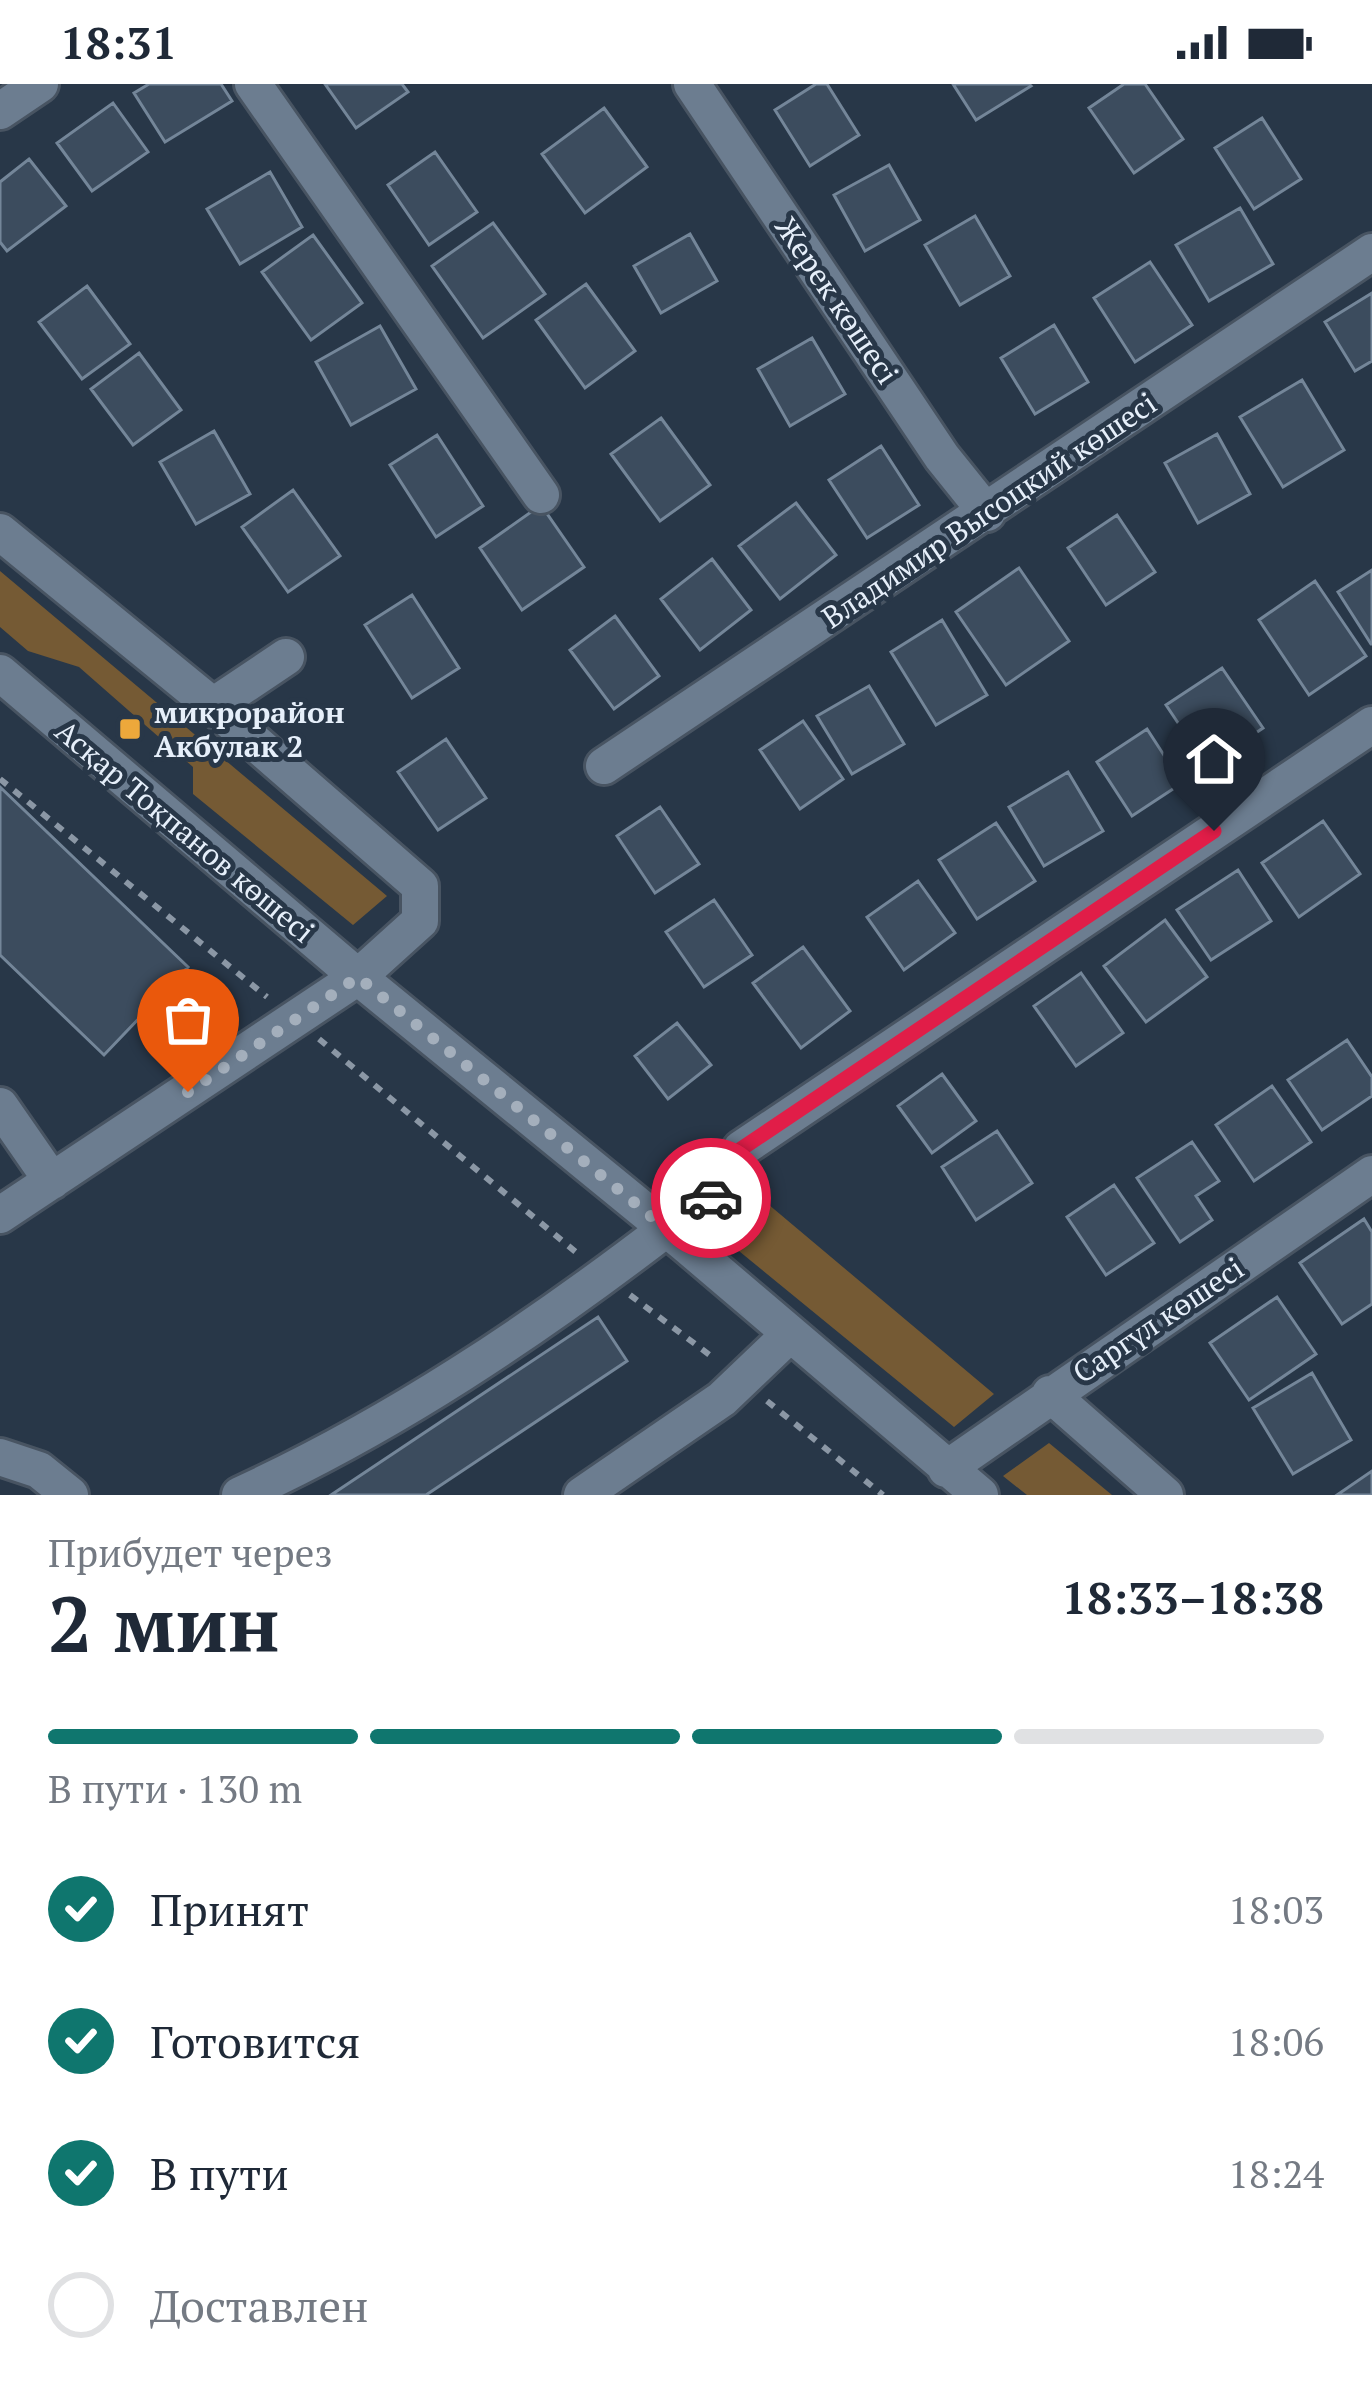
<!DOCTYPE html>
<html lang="ru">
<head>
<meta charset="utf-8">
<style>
	body { margin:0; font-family:"PT Serif",serif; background:#f6f6f7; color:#1f2937; height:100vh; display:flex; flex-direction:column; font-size:45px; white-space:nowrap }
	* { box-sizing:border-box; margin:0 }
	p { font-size:39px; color:#747a83 }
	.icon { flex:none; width:66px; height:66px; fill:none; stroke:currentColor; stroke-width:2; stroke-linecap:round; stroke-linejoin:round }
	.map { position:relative; height:1411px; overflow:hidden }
	.sheet { display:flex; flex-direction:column; background:#fff; flex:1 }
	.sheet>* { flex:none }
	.pin { position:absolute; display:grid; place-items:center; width:102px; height:102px; color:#fff; margin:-123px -51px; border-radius:50% 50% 50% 0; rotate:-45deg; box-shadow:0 0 12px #0007 }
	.pin .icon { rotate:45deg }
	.courier { position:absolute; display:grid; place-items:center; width:120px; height:120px; margin:-60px; border:9px solid #e11d48; border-radius:50%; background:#fff; color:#222; box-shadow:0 3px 15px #0007 }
	.summary em { font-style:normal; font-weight:700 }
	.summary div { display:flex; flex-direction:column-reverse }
	.summary { display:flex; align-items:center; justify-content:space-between; height:204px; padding:0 48px }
	h1 { font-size:78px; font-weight:700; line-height:90px }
	.bar { display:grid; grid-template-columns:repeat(4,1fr); gap:18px 12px; align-content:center; height:144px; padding:0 48px }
	.bar i { height:15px; border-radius:9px; background:#e0e1e3 }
	.bar .on { background:#0f766e }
	.bar p { grid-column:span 4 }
	ol { padding:0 48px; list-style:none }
	li { display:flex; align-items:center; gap:36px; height:132px }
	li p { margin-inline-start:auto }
	li .icon { padding:12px; border-radius:50%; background:#0f766e; color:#fff; stroke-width:4 }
	li:last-child { color:#747a83 }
	li i { width:66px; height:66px; border:6px solid #e0e1e3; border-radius:50% }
	.status { display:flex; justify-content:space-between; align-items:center; height:84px; padding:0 60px; background:#fff; direction:ltr }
	.status svg { height:33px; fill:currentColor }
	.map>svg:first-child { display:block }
</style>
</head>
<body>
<div class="status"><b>18:31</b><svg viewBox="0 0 49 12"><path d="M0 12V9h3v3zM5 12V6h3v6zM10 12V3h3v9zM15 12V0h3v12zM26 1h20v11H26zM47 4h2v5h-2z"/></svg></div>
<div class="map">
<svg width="1372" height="1411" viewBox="0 0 1372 1411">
	<rect width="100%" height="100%" fill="#283748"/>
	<path fill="#755a34" d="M 0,487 L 387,812 L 353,841 L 193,710 L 193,683 L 79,583 L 28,567 L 0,543 Z
		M 762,1115 L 994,1310 L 954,1343 L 723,1154 Z
		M 1049,1359 L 1112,1411 L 1027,1411 L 1003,1392 Z"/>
	<path fill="#3c4c5e" stroke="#748699" stroke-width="3" d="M 149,0 L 221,0 L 232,17 L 165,58 L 134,9 Z
		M 325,0 L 402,0 L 408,8 L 356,44 Z
		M 816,0 L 827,0 L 859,51 L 810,82 L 775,26 Z
		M 953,0 L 1029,0 L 1031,2 L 976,36 Z
		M 1124,0 L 1145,0 L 1183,55 L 1134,89 L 1089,24 Z
		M 113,19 L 148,68 L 92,107 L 57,59 Z
		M 604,24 L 647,83 L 585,129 L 542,70 Z
		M 1262,34 L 1301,95 L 1254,125 L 1215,64 Z
		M 435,68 L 477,128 L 429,161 L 388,101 Z
		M 29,75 L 66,122 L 7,167 L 0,158 L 0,98 Z
		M 889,81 L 920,136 L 865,167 L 834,111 Z
		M 270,88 L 302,143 L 240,180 L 207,125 Z
		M 1240,124 L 1273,180 L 1209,217 L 1176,161 Z
		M 975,132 L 1010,192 L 960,221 L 925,161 Z
		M 493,139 L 545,210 L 483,254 L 432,182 Z
		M 690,150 L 717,197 L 661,229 L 634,182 Z
		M 313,151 L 362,219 L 311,256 L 262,188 Z
		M 1150,178 L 1192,241 L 1135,278 L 1094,214 Z
		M 586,200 L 635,267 L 585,304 L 536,236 Z
		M 87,202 L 130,260 L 82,295 L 39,238 Z
		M 1372,209 L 1372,277 L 1355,287 L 1325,238 Z
		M 1054,241 L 1088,298 L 1035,330 L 1001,274 Z
		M 380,242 L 416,305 L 351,341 L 316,278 Z
		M 812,254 L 845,310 L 790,342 L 758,285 Z
		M 139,269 L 181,326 L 133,361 L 91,305 Z
		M 1302,296 L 1344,366 L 1283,403 L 1240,333 Z
		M 661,334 L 710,401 L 660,437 L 611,370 Z
		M 214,347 L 250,410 L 196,440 L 160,378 Z
		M 1217,350 L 1250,410 L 1198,439 L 1165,379 Z
		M 437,351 L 483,422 L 436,453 L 390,381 Z
		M 881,362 L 919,421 L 867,454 L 829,396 Z
		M 293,406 L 340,472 L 288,508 L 242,443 Z
		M 796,419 L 836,471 L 780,515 L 739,462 Z
		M 541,421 L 584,483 L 522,526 L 480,464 Z
		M 1117,431 L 1155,488 L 1106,521 L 1068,464 Z
		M 712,475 L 751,526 L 700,566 L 661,515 Z
		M 1019,484 L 1069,557 L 1006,601 L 956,528 Z
		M 1372,486 L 1372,560 L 1371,560 L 1338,508 Z
		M 1315,497 L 1366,572 L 1309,611 L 1259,536 Z
		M 412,511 L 459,584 L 412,614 L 365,541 Z
		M 615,532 L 659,592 L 614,625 L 570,566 Z
		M 942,536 L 987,611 L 936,641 L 891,568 Z
		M 1222,584 L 1263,644 L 1207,682 L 1166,621 Z
		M 869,602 L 904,660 L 852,690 L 817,632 Z
		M 803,637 L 843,695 L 800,725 L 760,666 Z
		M 1147,645 L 1182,699 L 1132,732 L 1097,678 Z
		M 446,655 L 486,714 L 438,746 L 398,688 Z
		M 1068,688 L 1103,747 L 1044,782 L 1009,723 Z
		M 0,703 L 188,883 L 104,971 L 0,871 Z
		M 660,723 L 699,780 L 655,809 L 617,752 Z
		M 1323,737 L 1360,790 L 1299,833 L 1262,779 Z
		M 996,739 L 1035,797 L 977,835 L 939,776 Z
		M 1238,786 L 1271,837 L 1211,876 L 1177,826 Z
		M 918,797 L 955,849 L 904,886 L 867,833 Z
		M 714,816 L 752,871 L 704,903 L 666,848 Z
		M 1165,836 L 1207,893 L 1146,938 L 1104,882 Z
		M 803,863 L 850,927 L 801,964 L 753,899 Z
		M 1081,889 L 1123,949 L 1076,982 L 1034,922 Z
		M 677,939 L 711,981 L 668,1015 L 635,972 Z
		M 1347,956 L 1372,993 L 1372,1012 L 1322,1046 L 1288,996 Z
		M 942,990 L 976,1037 L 932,1069 L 898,1022 Z
		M 1272,1002 L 1311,1058 L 1254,1097 L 1216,1041 Z
		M 997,1047 L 1032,1099 L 976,1136 L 942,1083 Z
		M 1192,1058 L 1219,1097 L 1196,1112 L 1212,1136 L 1180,1158 L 1137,1094 Z
		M 1114,1101 L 1154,1159 L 1106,1191 L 1067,1133 Z
		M 1364,1135 L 1372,1148 L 1372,1220 L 1342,1240 L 1300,1179 Z
		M 1277,1213 L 1316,1270 L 1249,1316 L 1210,1259 Z
		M 598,1233 L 627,1277 L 426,1411 L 331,1411 Z
		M 1312,1289 L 1351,1356 L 1293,1390 L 1253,1324 Z
		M 1372,1387 L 1372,1411 L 1337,1411 Z"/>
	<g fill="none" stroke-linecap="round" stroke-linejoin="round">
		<defs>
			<path id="minor" d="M 253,0 L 541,411
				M 692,0 L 942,373 L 987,429
				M 0,27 L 40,0
				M 0,448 L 213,622 L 420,802 L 420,837 L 358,893 L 0,1131
				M 0,589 L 358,893 L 684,1159 L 980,1411
				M 213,622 L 286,573
				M 604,682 L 1372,168
				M 0,1022 L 52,1097
				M 684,1159 L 741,1065 L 1372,641
				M 1050,1310 L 1165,1411
				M 0,1373 L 39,1386 L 70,1411
				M 946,1385 L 1372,1090
				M 240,1411 C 393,1341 533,1247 666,1145
				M 582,1411 L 722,1315 L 790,1250"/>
		</defs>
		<use href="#minor" stroke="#485462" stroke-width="42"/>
		<path stroke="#8b97a5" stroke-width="6" stroke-dasharray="9 9" stroke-linecap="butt" d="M 0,695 L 267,913
			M 319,955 L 577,1169
			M 630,1211 L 715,1275
			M 767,1317 L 883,1411"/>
		<use href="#minor" stroke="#6c7d90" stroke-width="36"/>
	</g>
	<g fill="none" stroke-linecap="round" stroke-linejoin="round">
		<path stroke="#a4afbc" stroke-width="12" stroke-dasharray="0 21.6" d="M 188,1008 L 358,893 L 684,1159 L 711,1114"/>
		<path stroke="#e11d48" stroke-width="15" d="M 711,1114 L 741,1065 L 1214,747"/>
	</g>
	<rect fill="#eda83b" stroke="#283748" stroke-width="4.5" x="118" y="633" width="24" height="24" rx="6"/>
	<g text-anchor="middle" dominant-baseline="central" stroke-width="10" stroke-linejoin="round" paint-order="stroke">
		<g font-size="30" fill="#e6effa" stroke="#283748">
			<text transform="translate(837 216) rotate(56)">Жерек көшесі</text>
			<text transform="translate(989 426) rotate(-34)">Владимир Высоцкий көшесі</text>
			<text transform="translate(185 747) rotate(40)">Асқар Тоқпанов көшесі</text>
			<text transform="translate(1158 1236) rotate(-34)">Саргүл көшесі</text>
		</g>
		<g font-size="30" font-weight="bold" fill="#e6effa" stroke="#283748" text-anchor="start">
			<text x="154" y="628">микрорайон<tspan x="154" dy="34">Акбулак 2</tspan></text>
		</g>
	</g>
</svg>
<div class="pin" style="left:188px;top:1008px;background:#ea580c"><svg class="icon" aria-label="bag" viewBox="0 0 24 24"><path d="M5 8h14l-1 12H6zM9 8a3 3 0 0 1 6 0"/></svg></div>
<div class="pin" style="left:1214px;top:747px;background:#1f2937"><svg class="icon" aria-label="home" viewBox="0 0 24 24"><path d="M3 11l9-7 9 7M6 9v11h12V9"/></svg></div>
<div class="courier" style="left:711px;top:1114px"><svg class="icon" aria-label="car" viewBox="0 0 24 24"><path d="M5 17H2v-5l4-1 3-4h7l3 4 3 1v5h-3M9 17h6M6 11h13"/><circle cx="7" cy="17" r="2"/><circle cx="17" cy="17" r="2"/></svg></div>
</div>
<section class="sheet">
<div class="summary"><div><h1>2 мин</h1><p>Прибудет через</p></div><em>18:33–18:38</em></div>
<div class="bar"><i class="on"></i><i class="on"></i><i class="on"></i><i></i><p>В пути · 130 m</p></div>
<ol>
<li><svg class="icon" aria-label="check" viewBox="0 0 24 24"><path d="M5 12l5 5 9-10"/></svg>Принят<p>18:03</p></li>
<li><svg class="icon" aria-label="check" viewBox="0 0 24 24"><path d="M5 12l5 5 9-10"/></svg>Готовится<p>18:06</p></li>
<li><svg class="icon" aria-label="check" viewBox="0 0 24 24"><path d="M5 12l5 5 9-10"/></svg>В пути<p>18:24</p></li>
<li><i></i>Доставлен</li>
</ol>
</section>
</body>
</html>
